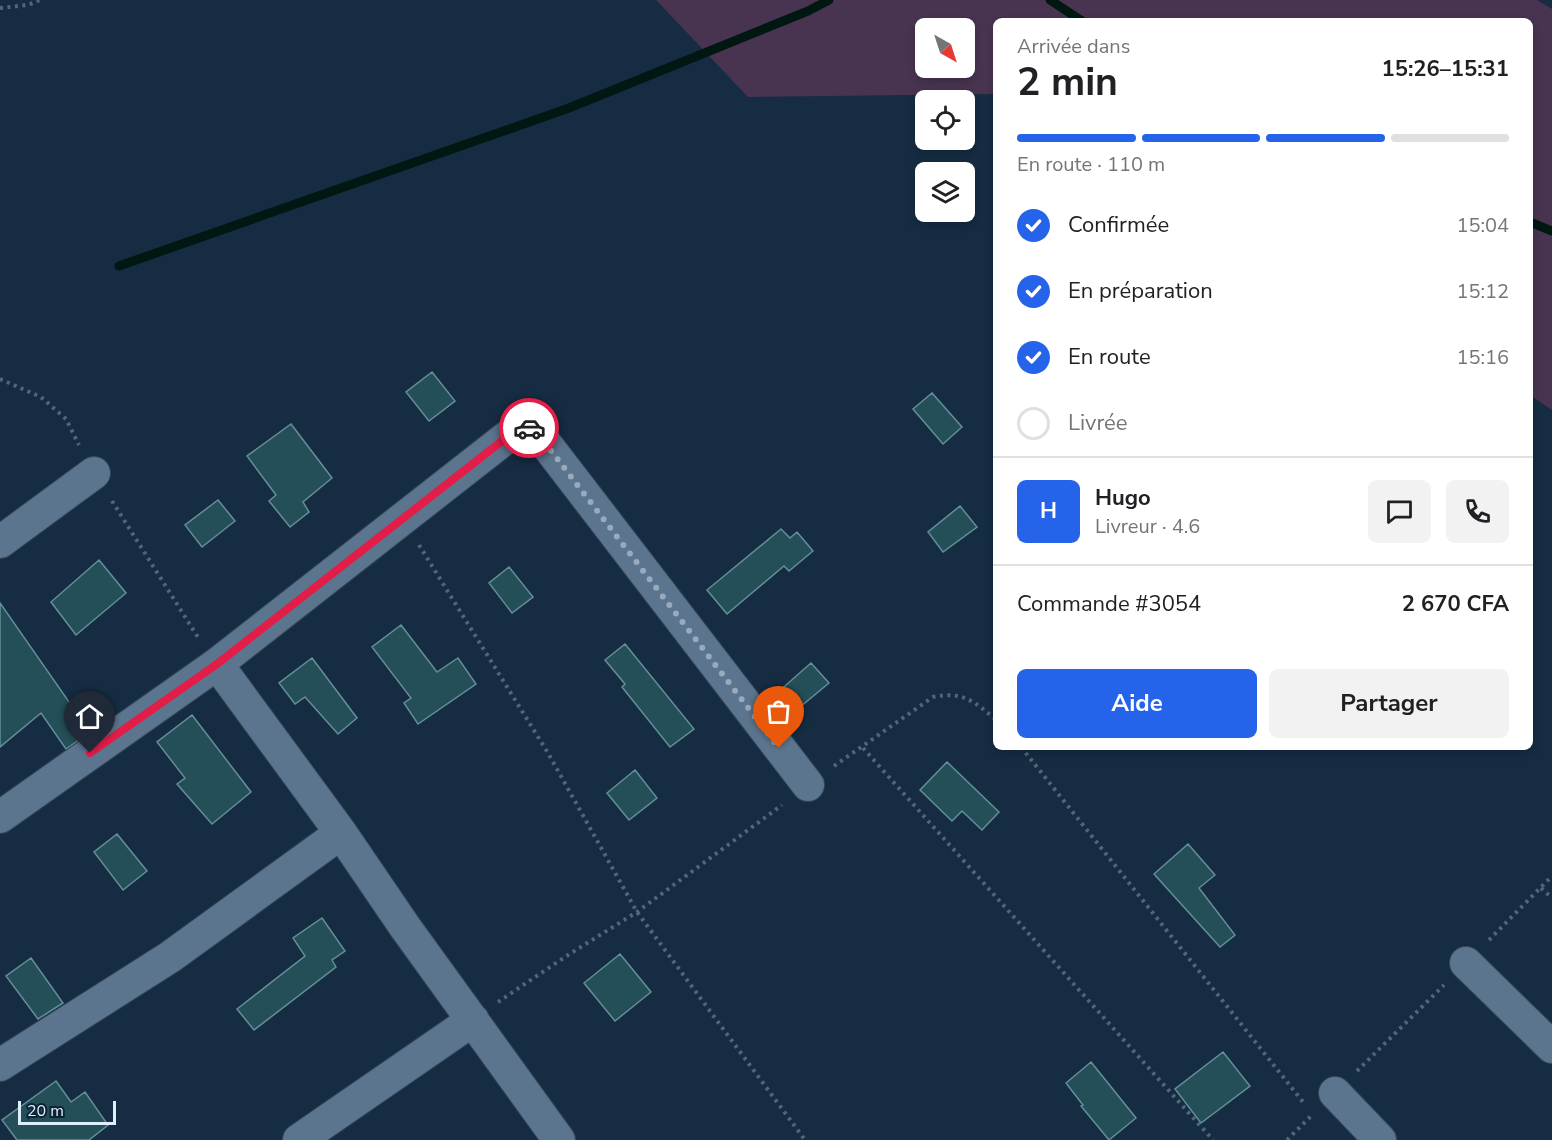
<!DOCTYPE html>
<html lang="fr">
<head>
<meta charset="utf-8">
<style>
	body { margin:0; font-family:"Nunito Sans",sans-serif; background:#f2f2f2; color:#202124; height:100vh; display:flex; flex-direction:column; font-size:22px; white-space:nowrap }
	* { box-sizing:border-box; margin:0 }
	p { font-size:20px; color:#757577 }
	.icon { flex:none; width:33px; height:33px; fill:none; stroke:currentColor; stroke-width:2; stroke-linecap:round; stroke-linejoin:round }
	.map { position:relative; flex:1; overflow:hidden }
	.side { position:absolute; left:993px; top:18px; width:540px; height:732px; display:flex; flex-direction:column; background:#fff; border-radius:9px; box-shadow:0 3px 9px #0003 }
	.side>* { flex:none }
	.needle { width:39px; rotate:141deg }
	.tools { position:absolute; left:915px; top:18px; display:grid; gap:12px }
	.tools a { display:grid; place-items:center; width:60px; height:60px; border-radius:9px; background:#fff; box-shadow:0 3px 9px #0003; font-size:30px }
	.scale { position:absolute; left:18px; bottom:15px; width:98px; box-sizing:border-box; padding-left:6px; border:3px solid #dfeefc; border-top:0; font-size:16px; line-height:21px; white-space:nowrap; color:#dfeefc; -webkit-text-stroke:4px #0b2237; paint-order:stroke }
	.pin { position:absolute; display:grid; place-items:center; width:51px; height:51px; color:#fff; margin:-62px -26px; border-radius:50% 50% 50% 0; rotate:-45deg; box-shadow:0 0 6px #0007 }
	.pin .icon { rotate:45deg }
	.courier { position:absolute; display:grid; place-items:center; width:60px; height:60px; margin:-30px; border:4px solid #e11d48; border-radius:50%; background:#fff; color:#222; box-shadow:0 2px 8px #0007 }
	.overview em { font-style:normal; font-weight:700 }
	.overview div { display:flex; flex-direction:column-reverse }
	.overview { display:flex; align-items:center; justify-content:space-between; height:102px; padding:0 24px }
	h1 { font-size:39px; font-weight:700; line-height:45px }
	.bar { display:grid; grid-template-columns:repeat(4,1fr); gap:9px 6px; align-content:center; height:72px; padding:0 24px }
	.bar i { height:8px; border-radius:4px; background:#e0e0e0 }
	.bar .current { background:#2563eb }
	.bar p { grid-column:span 4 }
	.line { display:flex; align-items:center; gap:15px; padding:0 24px; border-top:2px solid #e0e0e0 }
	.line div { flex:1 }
	.round { display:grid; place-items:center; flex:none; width:63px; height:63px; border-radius:9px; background:#f2f2f2 }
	ol { padding:0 24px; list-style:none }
	li { display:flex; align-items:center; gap:18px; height:66px }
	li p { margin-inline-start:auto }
	li .icon { padding:6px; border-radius:50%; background:#2563eb; color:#fff; stroke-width:4 }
	li:last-child { color:#757577 }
	li i { width:33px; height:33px; border:3px solid #e0e0e0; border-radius:50% }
	.action { display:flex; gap:12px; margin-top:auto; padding:12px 24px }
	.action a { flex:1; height:69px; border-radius:9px; background:#2563eb; color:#fff; font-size:24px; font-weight:700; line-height:69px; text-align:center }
	.action a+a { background:#f2f2f2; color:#202124 }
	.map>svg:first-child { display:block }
</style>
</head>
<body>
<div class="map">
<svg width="1552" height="1140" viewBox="0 0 1552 1140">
	<rect width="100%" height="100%" fill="#152c42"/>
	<path fill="#483450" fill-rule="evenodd" d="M 656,0 L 1537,0 L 1552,9 L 1552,410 L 1530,395 L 1530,21 L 996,21 L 996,94 L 748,97 ZM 926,28 L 964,28 L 964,68 L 926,68 Z"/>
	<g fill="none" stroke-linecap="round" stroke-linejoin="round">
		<path stroke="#001712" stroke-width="9" d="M 1050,0 L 1082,21
			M 1530,222 L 1552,231
			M 119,266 L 569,108 L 808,11 L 829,0"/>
	</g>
	<path fill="#244f58" stroke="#648f99" stroke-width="1.5" d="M 432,372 L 455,401 L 429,421 L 406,392 Z
		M 932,393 L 962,427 L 943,444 L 913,409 Z
		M 291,424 L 332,478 L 303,502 L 309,512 L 290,527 L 269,501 L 276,495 L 247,456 Z
		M 218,500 L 235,521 L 202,547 L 185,525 Z
		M 960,506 L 977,527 L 943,552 L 928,532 Z
		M 781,529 L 790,538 L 797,532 L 813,551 L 789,571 L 784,566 L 727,614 L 707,590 Z
		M 99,560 L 126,593 L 76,635 L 51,602 Z
		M 509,567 L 533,597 L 512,613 L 489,583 Z
		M 0,603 L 90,732 L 66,749 L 41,713 L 0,747 Z
		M 401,625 L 437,672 L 458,658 L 476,684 L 418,724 L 404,703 L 411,698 L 372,647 Z
		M 625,644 L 694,729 L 670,747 L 622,687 L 625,684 L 605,660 Z
		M 312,658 L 357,718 L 338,734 L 305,697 L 295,704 L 279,683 Z
		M 811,663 L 829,683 L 794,712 L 777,693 Z
		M 192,715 L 251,792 L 212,824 L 177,784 L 185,778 L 157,742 Z
		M 947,762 L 999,812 L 982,830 L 962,811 L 952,821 L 920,790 Z
		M 635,770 L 657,798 L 629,820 L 607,793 Z
		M 117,834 L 147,871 L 123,890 L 94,852 Z
		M 1188,844 L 1215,875 L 1199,888 L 1235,935 L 1220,947 L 1154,874 Z
		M 322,918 L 345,951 L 332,960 L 336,967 L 254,1030 L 237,1009 L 305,956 L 293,938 Z
		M 620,954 L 651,992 L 615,1021 L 584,983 Z
		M 31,958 L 63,1003 L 38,1019 L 6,976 Z
		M 1223,1052 L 1250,1086 L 1201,1123 L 1175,1089 Z
		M 1091,1062 L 1136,1118 L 1109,1140 L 1081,1106 L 1083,1105 L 1066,1083 Z
		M 56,1081 L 71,1102 L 85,1092 L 108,1125 L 89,1140 L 17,1140 L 2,1120 Z"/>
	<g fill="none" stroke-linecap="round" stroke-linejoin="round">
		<defs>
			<path id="street" d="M 0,542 L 94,473
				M 217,664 L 341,833 L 405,927 L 559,1140
				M 0,817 L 217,664 L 507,437 L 525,427 L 536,431 L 808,785
				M 1466,963 L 1552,1047
				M 0,1065 L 170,957 L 341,833
				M 1335,1093 L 1380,1140
				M 299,1140 L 473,1020"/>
		</defs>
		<use href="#street" stroke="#36485b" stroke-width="34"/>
		<path stroke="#52667a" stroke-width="4" stroke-dasharray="3 4.5" stroke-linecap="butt" d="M 0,8 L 28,5 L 40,0
			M 0,379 L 41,397 L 66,419 L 79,445
			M 112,501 L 199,639
			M 419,545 L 548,753 L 637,912 L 805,1140
			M 1021,747 L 1303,1102
			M 863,748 L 1213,1140
			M 834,766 L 933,697 C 963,691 974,701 996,720
			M 1541,888 L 1552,898
			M 1489,940 L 1552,876
			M 498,1002 L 568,955 L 637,912 L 782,805
			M 1357,1071 L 1444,985
			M 1287,1140 L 1313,1114"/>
		<use href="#street" stroke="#5c758e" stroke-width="32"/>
	</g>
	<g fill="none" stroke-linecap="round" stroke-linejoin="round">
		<path stroke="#98aabb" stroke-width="6" stroke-dasharray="0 10.8" d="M 529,428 L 536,431 L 779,748"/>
		<path stroke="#e11d48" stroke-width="8" d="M 90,753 L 217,664 L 507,437 L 525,427 L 529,428"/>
	</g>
</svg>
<div class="tools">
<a><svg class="needle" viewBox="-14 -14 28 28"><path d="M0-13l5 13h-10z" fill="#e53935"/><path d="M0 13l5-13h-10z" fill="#757577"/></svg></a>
<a><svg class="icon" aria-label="locate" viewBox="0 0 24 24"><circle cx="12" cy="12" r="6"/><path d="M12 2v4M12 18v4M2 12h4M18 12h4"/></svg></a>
<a><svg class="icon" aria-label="layers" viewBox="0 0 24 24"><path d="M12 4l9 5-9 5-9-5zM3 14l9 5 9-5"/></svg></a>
</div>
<div class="scale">20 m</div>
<div class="pin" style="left:779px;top:748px;background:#ea580c"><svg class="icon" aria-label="bag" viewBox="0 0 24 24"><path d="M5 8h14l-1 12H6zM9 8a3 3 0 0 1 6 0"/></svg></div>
<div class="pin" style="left:90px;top:753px;background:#1f2937"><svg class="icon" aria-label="home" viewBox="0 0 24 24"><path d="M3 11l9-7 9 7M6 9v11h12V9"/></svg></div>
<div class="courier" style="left:529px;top:428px"><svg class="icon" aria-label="car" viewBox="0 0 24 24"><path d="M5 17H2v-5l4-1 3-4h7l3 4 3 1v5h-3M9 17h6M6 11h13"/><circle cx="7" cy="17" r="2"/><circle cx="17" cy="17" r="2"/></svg></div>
<section class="side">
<div class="overview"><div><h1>2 min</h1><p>Arrivée dans</p></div><em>15:26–15:31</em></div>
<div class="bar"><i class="current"></i><i class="current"></i><i class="current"></i><i></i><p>En route · 110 m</p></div>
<ol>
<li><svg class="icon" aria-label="check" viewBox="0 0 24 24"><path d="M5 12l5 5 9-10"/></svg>Confirmée<p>15:04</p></li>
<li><svg class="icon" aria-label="check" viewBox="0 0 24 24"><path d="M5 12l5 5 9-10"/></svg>En préparation<p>15:12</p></li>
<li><svg class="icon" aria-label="check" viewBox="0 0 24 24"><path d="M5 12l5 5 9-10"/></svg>En route<p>15:16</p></li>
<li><i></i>Livrée</li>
</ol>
<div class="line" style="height:108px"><b class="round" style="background:#2563eb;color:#fff">H</b><div><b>Hugo</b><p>Livreur · 4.6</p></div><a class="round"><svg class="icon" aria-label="chat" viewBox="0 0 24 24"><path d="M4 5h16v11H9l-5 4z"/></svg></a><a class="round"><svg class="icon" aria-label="phone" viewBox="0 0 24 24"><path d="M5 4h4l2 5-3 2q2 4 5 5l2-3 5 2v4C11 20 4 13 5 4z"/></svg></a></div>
<div class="line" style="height:78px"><div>Commande #3054</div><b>2 670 CFA</b></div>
<div class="action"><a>Aide</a><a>Partager</a></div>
</section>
</div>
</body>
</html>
